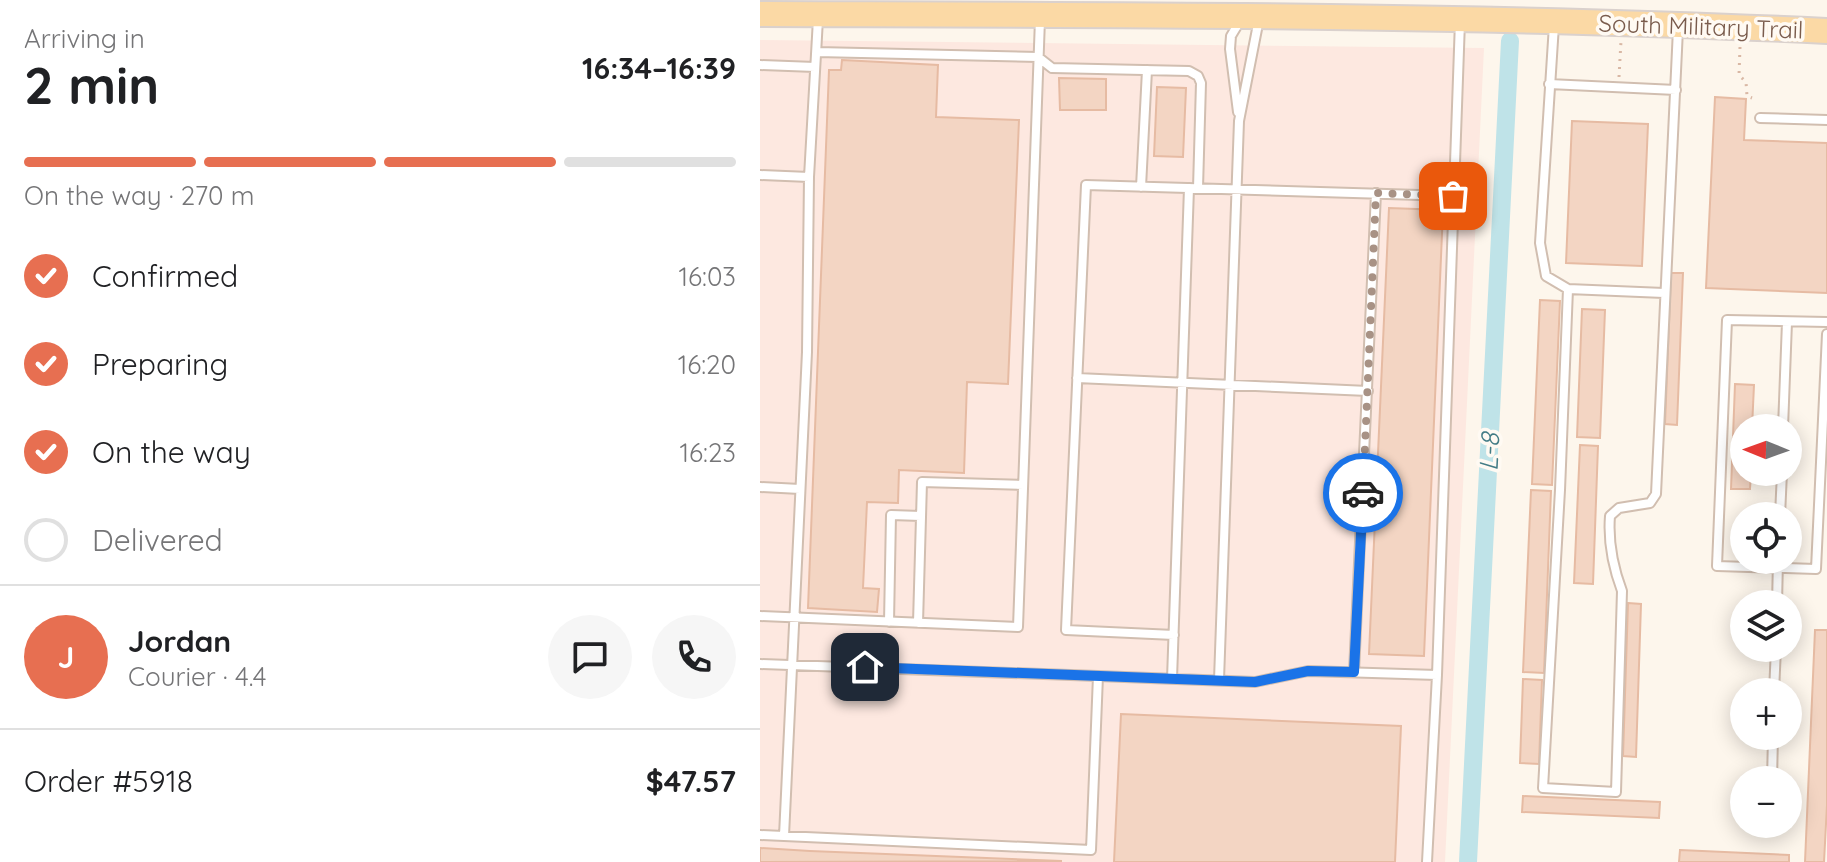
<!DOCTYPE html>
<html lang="en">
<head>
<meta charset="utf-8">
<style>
	body { margin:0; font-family:Quicksand,sans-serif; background:#f6f6f6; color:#202124; height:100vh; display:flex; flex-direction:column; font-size:30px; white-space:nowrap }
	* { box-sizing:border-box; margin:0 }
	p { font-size:26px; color:#757577 }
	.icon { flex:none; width:44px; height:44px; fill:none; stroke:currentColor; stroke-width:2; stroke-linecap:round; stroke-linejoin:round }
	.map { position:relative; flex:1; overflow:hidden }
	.details { display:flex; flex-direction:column; background:#fff; width:760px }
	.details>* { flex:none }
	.needle { width:52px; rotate:271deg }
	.fabs { position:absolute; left:970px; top:414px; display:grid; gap:16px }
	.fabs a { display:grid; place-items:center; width:72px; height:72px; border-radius:50%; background:#fff; box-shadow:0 4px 20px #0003; font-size:40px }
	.pin { position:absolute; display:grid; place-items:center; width:68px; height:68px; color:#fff; margin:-34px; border-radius:16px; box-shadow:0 4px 12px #0006 }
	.courier { position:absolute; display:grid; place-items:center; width:80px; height:80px; margin:-40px; border:6px solid #1a73e8; border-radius:50%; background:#fff; color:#222; box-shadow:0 2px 10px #0007 }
	.headline em { font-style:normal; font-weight:700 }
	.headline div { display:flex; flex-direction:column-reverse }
	.headline { display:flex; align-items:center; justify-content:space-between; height:136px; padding:0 24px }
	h1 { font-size:52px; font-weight:700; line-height:60px }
	.bar { display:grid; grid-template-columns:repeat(4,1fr); gap:12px 8px; align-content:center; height:96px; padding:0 24px }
	.bar i { height:10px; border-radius:6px; background:#e0e0e0 }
	.bar .selected { background:#e76f51 }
	.bar p { grid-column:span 4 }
	.line { display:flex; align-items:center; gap:20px; padding:0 24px; border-top:2px solid #e0e0e0 }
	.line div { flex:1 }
	.round { display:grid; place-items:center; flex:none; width:84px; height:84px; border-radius:42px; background:#f6f6f6 }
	ol { padding:0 24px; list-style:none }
	li { display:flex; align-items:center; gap:24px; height:88px }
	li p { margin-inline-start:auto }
	li .icon { padding:8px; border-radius:50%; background:#e76f51; color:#fff; stroke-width:4 }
	li:last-child { color:#757577 }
	li i { width:44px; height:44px; border:4px solid #e0e0e0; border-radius:50% }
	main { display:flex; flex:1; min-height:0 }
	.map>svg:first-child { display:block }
</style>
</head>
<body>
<main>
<section class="details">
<div class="headline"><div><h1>2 min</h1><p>Arriving in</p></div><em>16:34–16:39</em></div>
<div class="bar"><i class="selected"></i><i class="selected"></i><i class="selected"></i><i></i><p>On the way · 270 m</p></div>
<ol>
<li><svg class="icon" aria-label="check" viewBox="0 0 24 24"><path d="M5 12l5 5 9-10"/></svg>Confirmed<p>16:03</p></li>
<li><svg class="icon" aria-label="check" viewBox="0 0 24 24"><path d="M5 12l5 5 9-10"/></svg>Preparing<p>16:20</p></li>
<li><svg class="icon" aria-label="check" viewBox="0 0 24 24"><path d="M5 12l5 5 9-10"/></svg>On the way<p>16:23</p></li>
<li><i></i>Delivered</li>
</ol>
<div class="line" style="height:144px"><b class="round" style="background:#e76f51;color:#fff">J</b><div><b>Jordan</b><p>Courier · 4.4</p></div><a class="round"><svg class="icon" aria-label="chat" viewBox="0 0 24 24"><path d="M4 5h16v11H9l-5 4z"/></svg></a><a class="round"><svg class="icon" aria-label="phone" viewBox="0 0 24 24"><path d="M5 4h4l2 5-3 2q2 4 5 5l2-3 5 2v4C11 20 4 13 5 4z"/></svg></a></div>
<div class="line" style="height:104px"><div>Order #5918</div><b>$47.57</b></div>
</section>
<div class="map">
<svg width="1067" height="862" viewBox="0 0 1067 862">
	<rect width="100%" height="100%" fill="#fdf6ec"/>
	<path fill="#fde8e0" d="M 0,40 L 724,48 L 685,862 L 0,862 Z"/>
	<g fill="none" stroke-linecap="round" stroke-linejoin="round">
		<path stroke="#bfe3e8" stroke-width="18" d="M 708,862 L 750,41"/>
	</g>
	<path fill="#f3d5c3" stroke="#e6bba3" stroke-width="2" d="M 82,60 L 178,65 L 176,117 L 259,120 L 248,384 L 207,382 L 204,473 L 139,470 L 138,503 L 107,502 L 103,588 L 119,589 L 117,612 L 48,608 L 69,70 L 81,70 Z
		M 299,78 L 346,79 L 346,110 L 300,110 Z
		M 397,87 L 426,88 L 423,157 L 394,156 Z
		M 955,97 L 986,99 L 984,140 L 1067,143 L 1067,293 L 946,288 Z
		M 812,121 L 888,124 L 882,266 L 806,263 Z
		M 629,208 L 683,210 L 664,656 L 609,654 Z
		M 911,273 L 923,273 L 917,425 L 905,424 Z
		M 780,300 L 800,301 L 792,485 L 772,484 Z
		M 822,309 L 845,310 L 840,438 L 817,437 Z
		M 975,384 L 994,385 L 992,428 L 984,428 L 984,472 L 991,472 L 990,489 L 971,489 Z
		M 820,445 L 838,446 L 833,584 L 814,583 Z
		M 771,490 L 791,491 L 784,673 L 763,672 Z
		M 868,603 L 881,604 L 876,757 L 863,756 Z
		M 1055,630 L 1067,630 L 1067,805 L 1064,862 L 1045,862 Z
		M 763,679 L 782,680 L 779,764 L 760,763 Z
		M 361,714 L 641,726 L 635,862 L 354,862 Z
		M 763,796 L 900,802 L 899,818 L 762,812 Z
		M 0,848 L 50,851 L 302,861 L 0,862 Z
		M 920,850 L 1029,855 L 1029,862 L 919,862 Z"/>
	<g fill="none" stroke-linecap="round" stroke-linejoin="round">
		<defs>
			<path id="lane" d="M 794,25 L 780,243 L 786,276 L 808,289 L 800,490 L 783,788 L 856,792 L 862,591 C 853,567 848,541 850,516 L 859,508 L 890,503 L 896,494 L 918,29
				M 57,52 L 278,57 L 292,68 L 429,71 L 438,76 L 441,83 L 438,188
				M 0,65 L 55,67
				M 789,84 L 916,90
				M 478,112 L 470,49 L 471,36 L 480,21
				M 1000,118 L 1067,120
				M 0,175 L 49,177
				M 381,187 L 387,70
				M 808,289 L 904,293
				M 1067,322 L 967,320 L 957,566 L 1056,569 L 1067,334
				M 317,378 L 608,391
				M 1023,428 L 1027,322
				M 0,487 L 40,489
				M 1020,516 L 1022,472
				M 1017,604 L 1018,560
				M 0,616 L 258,627 L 280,19
				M 129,622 L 131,515 L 161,516
				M 158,623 L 162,482 L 263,485
				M 414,635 L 306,630 L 326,185 L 693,196
				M 0,664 L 338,676
				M 594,672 L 616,193
				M 412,679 L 429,188
				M 459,680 L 479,121 L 499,19
				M 1014,692 L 1016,648
				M 1012,780 L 1013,736
				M 0,835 L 331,850 L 338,676 L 495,682 L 548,671 L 677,675
				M 24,836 L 47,352 L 49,177 L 58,19
				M 667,862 L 677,675 L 700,21"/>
			<path id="primary" d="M 0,14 C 356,15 712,14 1067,31"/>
		</defs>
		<use href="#lane" stroke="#d1beb0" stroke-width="12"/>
		<use href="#primary" stroke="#dad1cd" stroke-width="28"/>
		<path stroke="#d9b8a5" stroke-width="3" stroke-dasharray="2 6" stroke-linecap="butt" d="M 980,47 L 979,75 L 986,82 L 987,96 L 992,98
			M 859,77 L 861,41"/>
		<use href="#lane" stroke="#fff" stroke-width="8"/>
		<use href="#primary" stroke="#fbd9a5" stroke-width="24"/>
	</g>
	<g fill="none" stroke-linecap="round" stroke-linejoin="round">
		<path stroke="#a89285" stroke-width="8" stroke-dasharray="0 14.4" d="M 603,493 L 616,193 L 693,196"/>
		<path stroke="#1a73e8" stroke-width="10" d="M 105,667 L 495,682 L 548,671 L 594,672 L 603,493"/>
	</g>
	<g text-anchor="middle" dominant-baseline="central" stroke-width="7" stroke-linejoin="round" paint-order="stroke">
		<g font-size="24" fill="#7a5c4d" stroke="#fffaf3">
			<text transform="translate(941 26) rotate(2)">South Military Trail</text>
		</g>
		<g font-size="26" font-style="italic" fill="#437c86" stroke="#fffaf3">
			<text transform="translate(729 452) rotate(-87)">L-8</text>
		</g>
	</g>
</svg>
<div class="fabs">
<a><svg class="needle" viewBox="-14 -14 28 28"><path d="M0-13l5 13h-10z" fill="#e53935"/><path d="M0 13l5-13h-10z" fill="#757577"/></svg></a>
<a><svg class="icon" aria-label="locate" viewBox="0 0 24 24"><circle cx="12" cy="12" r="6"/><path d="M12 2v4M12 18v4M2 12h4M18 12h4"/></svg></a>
<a><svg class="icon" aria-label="layers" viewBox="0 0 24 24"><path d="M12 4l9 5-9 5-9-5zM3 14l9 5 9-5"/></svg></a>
<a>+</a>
<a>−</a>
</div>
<div class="pin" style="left:693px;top:196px;background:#ea580c"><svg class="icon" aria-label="bag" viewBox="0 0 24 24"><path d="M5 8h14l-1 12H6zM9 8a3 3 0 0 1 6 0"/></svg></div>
<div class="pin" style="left:105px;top:667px;background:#1f2937"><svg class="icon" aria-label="home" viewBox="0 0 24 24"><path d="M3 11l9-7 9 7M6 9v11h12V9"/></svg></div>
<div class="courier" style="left:603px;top:493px"><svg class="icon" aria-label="car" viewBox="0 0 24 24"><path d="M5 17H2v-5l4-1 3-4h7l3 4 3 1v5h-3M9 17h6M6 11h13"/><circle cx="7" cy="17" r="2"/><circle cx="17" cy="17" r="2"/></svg></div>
</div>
</main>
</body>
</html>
